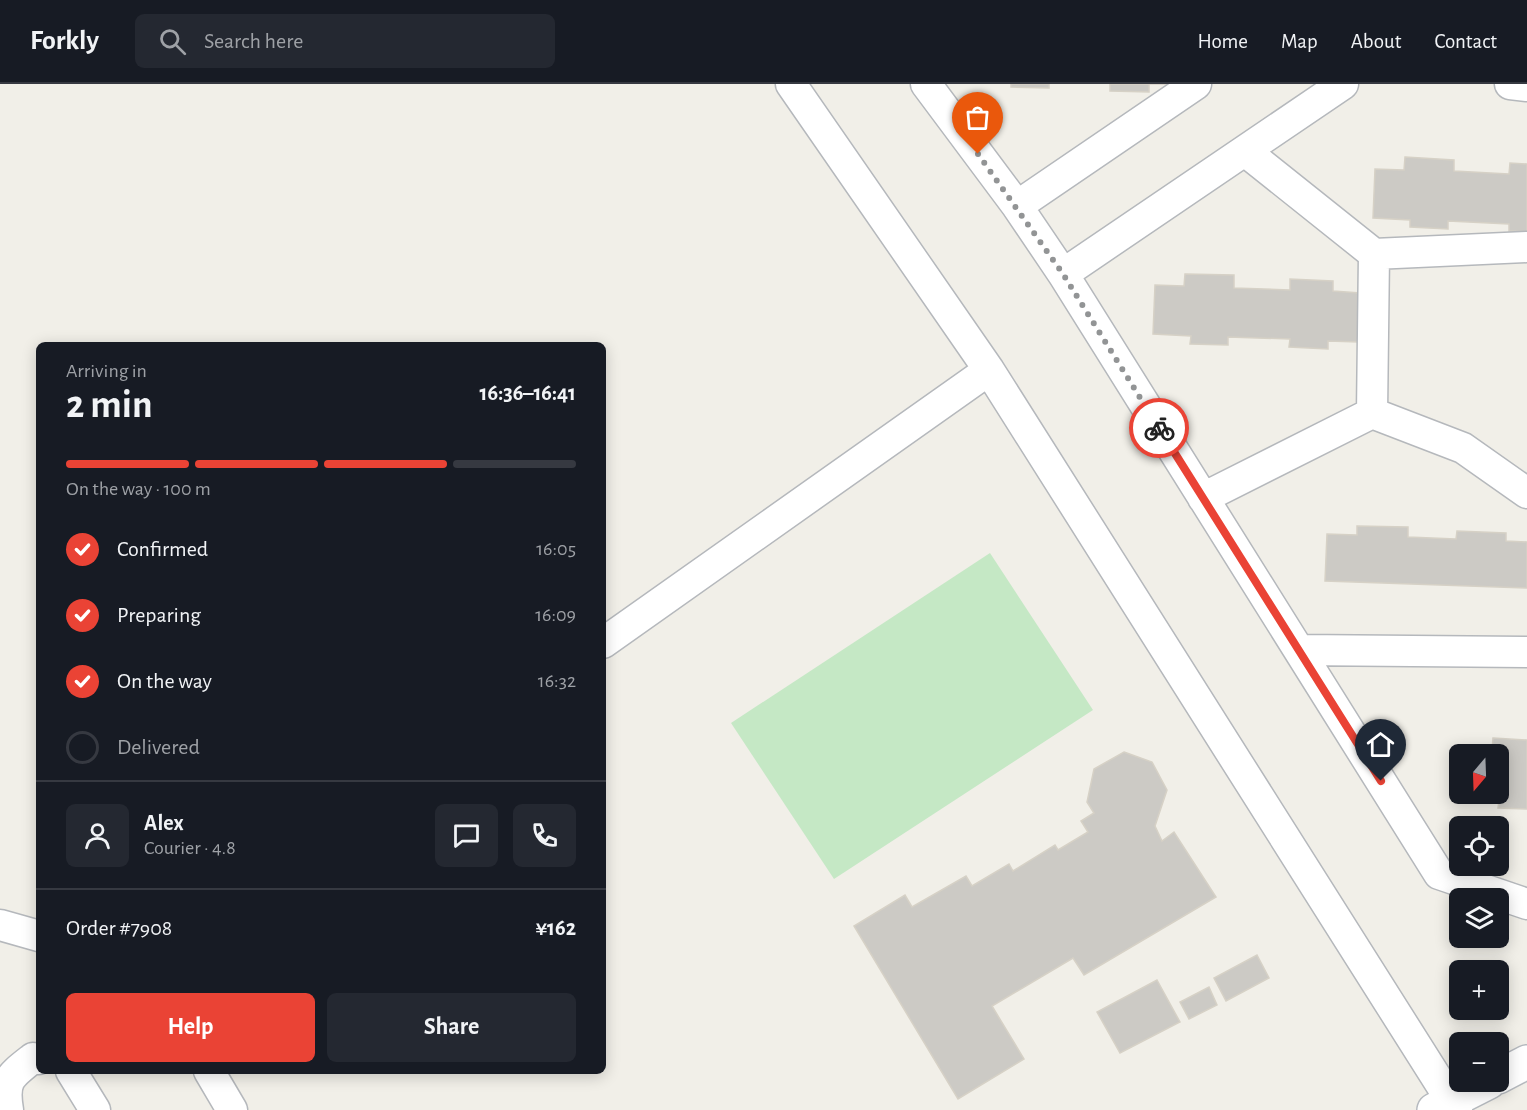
<!DOCTYPE html>
<html lang="en">
<head>
<meta charset="utf-8">
<style>
	body { margin:0; font-family:"Alegreya Sans",sans-serif; background:#242831; color:#f1f3f6; height:100vh; display:flex; flex-direction:column; font-size:22px; white-space:nowrap }
	* { box-sizing:border-box; margin:0 }
	p { font-size:20px; color:#9ea1a6 }
	.icon { flex:none; width:33px; height:33px; fill:none; stroke:currentColor; stroke-width:2; stroke-linecap:round; stroke-linejoin:round }
	.map { position:relative; flex:1; overflow:hidden }
	.panel { position:absolute; left:36px; top:258px; width:570px; height:732px; display:flex; flex-direction:column; background:#171b24; border-radius:9px; box-shadow:0 3px 15px #0003 }
	.panel>* { flex:none }
	.needle { width:39px; rotate:199deg }
	.tools { position:absolute; left:1449px; top:660px; display:grid; gap:12px }
	.tools a { display:grid; place-items:center; width:60px; height:60px; border-radius:9px; background:#171b24; box-shadow:0 3px 15px #0003; font-size:30px }
	.pin { position:absolute; display:grid; place-items:center; width:51px; height:51px; color:#fff; margin:-62px -26px; border-radius:50% 50% 50% 0; rotate:-45deg; box-shadow:0 0 6px #0007 }
	.pin .icon { rotate:45deg }
	.courier { position:absolute; display:grid; place-items:center; width:60px; height:60px; margin:-30px; border:4px solid #ea4335; border-radius:50%; background:#fff; color:#222; box-shadow:0 2px 8px #0007 }
	.headline em { font-style:normal; font-weight:700 }
	.headline div { display:flex; flex-direction:column-reverse }
	.headline { display:flex; align-items:center; justify-content:space-between; height:102px; padding:0 30px }
	h1 { font-size:39px; font-weight:700; line-height:45px }
	.bar { display:grid; grid-template-columns:repeat(4,1fr); gap:9px 6px; align-content:center; height:72px; padding:0 30px }
	.bar i { height:8px; border-radius:4px; background:#363941 }
	.bar .current { background:#ea4335 }
	.bar p { grid-column:span 4 }
	.line { display:flex; align-items:center; gap:15px; padding:0 30px; border-top:2px solid #363941 }
	.line div { flex:1 }
	.round { display:grid; place-items:center; flex:none; width:63px; height:63px; border-radius:9px; background:#242831 }
	ol { padding:0 30px; list-style:none }
	li { display:flex; align-items:center; gap:18px; height:66px }
	li p { margin-inline-start:auto }
	li .icon { padding:6px; border-radius:50%; background:#ea4335; color:#fff; stroke-width:4 }
	li:last-child { color:#9ea1a6 }
	li i { width:33px; height:33px; border:3px solid #363941; border-radius:50% }
	.primary-button { display:flex; gap:12px; margin-top:auto; padding:12px 30px }
	.primary-button a { flex:1; height:69px; border-radius:9px; background:#ea4335; color:#fff; font-size:24px; font-weight:700; line-height:69px; text-align:center }
	.primary-button a+a { background:#242831; color:#f1f3f6 }
	header { display:flex; align-items:center; gap:36px; box-sizing:border-box; height:84px; padding:0 30px; background:#171b24; border-bottom:2px solid #363941 }
	header strong { font-size:28px }
	nav { display:flex; gap:33px; margin-inline-start:auto; font-size:21px }
	.search { width:420px; height:54px; background:#242831; display:flex; align-items:center; gap:15px; box-sizing:border-box; padding:0 21px; border-radius:9px; color:#9ea1a6; font-size:22px }
	.map>svg:first-child { display:block }
</style>
</head>
<body>
<header>
<strong>Forkly</strong>
<div class="search"><svg class="icon" aria-label="search" viewBox="0 0 24 24"><circle cx="10" cy="10" r="6"/><path d="M15 15l6 6"/></svg>Search here</div>
<nav><a>Home</a><a>Map</a><a>About</a><a>Contact</a></nav>
</header>
<div class="map">
<svg width="1527" height="1026" viewBox="0 0 1527 1026">
	<rect width="100%" height="100%" fill="#f1efe8"/>
	<path fill="#c5e8c5" d="M 990,469 L 1093,626 L 834,795 L 731,639 Z"/>
	<path fill="#cccac5" stroke="#d6d1c6" stroke-width="1.5" d="M 1011,0 L 1049,0 L 1049,4 L 1011,3 Z
		M 1110,0 L 1179,0 L 1149,0 L 1149,8 L 1110,7 Z
		M 1405,73 L 1454,76 L 1454,87 L 1509,90 L 1510,79 L 1527,80 L 1527,148 L 1509,147 L 1509,140 L 1448,137 L 1448,145 L 1410,143 L 1410,136 L 1373,134 L 1375,85 L 1404,86 Z
		M 1185,190 L 1234,191 L 1234,204 L 1290,206 L 1290,195 L 1333,197 L 1333,207 L 1360,209 L 1358,258 L 1328,257 L 1328,265 L 1289,263 L 1290,255 L 1228,253 L 1228,261 L 1190,260 L 1191,252 L 1153,250 L 1155,201 L 1184,202 Z
		M 1357,442 L 1408,443 L 1408,453 L 1456,455 L 1457,447 L 1506,449 L 1506,457 L 1527,458 L 1527,504 L 1325,497 L 1327,450 L 1357,451 Z
		M 1493,654 L 1527,656 L 1527,725 L 1498,724 L 1499,716 L 1461,715 L 1461,710 L 1498,710 L 1498,670 L 1463,670 L 1463,665 L 1492,666 Z
		M 1124,668 L 1152,678 L 1167,706 L 1155,742 L 1162,757 L 1174,748 L 1216,813 L 1084,891 L 1073,874 L 992,922 L 1024,975 L 958,1015 L 854,842 L 905,811 L 912,823 L 966,792 L 972,802 L 1009,780 L 1013,787 L 1055,761 L 1058,766 L 1088,748 L 1081,737 L 1094,729 L 1087,718 L 1094,685 Z
		M 1257,871 L 1269,894 L 1226,917 L 1214,894 Z
		M 1157,896 L 1180,938 L 1120,969 L 1097,928 Z
		M 1209,903 L 1217,921 L 1189,935 L 1180,918 Z"/>
	<g fill="none" stroke-linecap="round" stroke-linejoin="round">
		<defs>
			<path id="street" d="M 791,0 L 989,286 L 1457,1026
				M 926,0 L 1017,122 L 1063,190 L 1439,790 L 1527,820
				M 1510,0 L 1527,2
				M 1245,67 L 1374,170 L 1372,329
				M 1017,122 L 1196,0
				M 1374,170 L 1527,163
				M 1063,190 L 1343,0
				M 1203,414 L 1372,329 L 1463,364 L 1527,409
				M 603,559 L 989,286
				M 1299,566 L 1527,568
				M 0,841 L 39,852
				M 71,987 L 95,1026
				M 209,987 L 232,1026
				M 8,1026 C 3,996 10,992 33,974 L 39,975"/>
			<path id="secondary" d="M 1498,993 L 1527,978
				M 1434,1026 L 1489,998"/>
		</defs>
		<use href="#street" stroke="#b5b8bc" stroke-width="33"/>
		<use href="#secondary" stroke="#b6babf" stroke-width="36"/>
		<use href="#street" stroke="#fff" stroke-width="30"/>
		<use href="#secondary" stroke="#fff" stroke-width="33"/>
	</g>
	<g fill="none" stroke-linecap="round" stroke-linejoin="round">
		<path stroke="#929495" stroke-width="6" stroke-dasharray="0 10.8" d="M 978,70 L 1063,190 L 1159,344"/>
		<path stroke="#ea4335" stroke-width="8" d="M 1159,344 L 1381,697"/>
	</g>
</svg>
<div class="tools">
<a><svg class="needle" viewBox="-14 -14 28 28"><path d="M0-13l5 13h-10z" fill="#e53935"/><path d="M0 13l5-13h-10z" fill="#9ea1a6"/></svg></a>
<a><svg class="icon" aria-label="locate" viewBox="0 0 24 24"><circle cx="12" cy="12" r="6"/><path d="M12 2v4M12 18v4M2 12h4M18 12h4"/></svg></a>
<a><svg class="icon" aria-label="layers" viewBox="0 0 24 24"><path d="M12 4l9 5-9 5-9-5zM3 14l9 5 9-5"/></svg></a>
<a>+</a>
<a>−</a>
</div>
<div class="pin" style="left:978px;top:70px;background:#ea580c"><svg class="icon" aria-label="bag" viewBox="0 0 24 24"><path d="M5 8h14l-1 12H6zM9 8a3 3 0 0 1 6 0"/></svg></div>
<div class="pin" style="left:1381px;top:697px;background:#1f2937"><svg class="icon" aria-label="home" viewBox="0 0 24 24"><path d="M3 11l9-7 9 7M6 9v11h12V9"/></svg></div>
<div class="courier" style="left:1159px;top:344px"><svg class="icon" aria-label="bike" viewBox="0 0 24 24"><circle cx="6" cy="16" r="4"/><circle cx="18" cy="16" r="4"/><path d="M6 16l4-8h5l3 8M10 8l3 8H6M13 5h3"/></svg></div>
<section class="panel">
<div class="headline"><div><h1>2 min</h1><p>Arriving in</p></div><em>16:36–16:41</em></div>
<div class="bar"><i class="current"></i><i class="current"></i><i class="current"></i><i></i><p>On the way · 100 m</p></div>
<ol>
<li><svg class="icon" aria-label="check" viewBox="0 0 24 24"><path d="M5 12l5 5 9-10"/></svg>Confirmed<p>16:05</p></li>
<li><svg class="icon" aria-label="check" viewBox="0 0 24 24"><path d="M5 12l5 5 9-10"/></svg>Preparing<p>16:09</p></li>
<li><svg class="icon" aria-label="check" viewBox="0 0 24 24"><path d="M5 12l5 5 9-10"/></svg>On the way<p>16:32</p></li>
<li><i></i>Delivered</li>
</ol>
<div class="line" style="height:108px"><a class="round"><svg class="icon" aria-label="person" viewBox="0 0 24 24"><circle cx="12" cy="8" r="4"/><path d="M4 21q1-7 8-7t8 7"/></svg></a><div><b>Alex</b><p>Courier · 4.8</p></div><a class="round"><svg class="icon" aria-label="chat" viewBox="0 0 24 24"><path d="M4 5h16v11H9l-5 4z"/></svg></a><a class="round"><svg class="icon" aria-label="phone" viewBox="0 0 24 24"><path d="M5 4h4l2 5-3 2q2 4 5 5l2-3 5 2v4C11 20 4 13 5 4z"/></svg></a></div>
<div class="line" style="height:78px"><div>Order #7908</div><b>¥162</b></div>
<div class="primary-button"><a>Help</a><a>Share</a></div>
</section>
</div>
</body>
</html>
